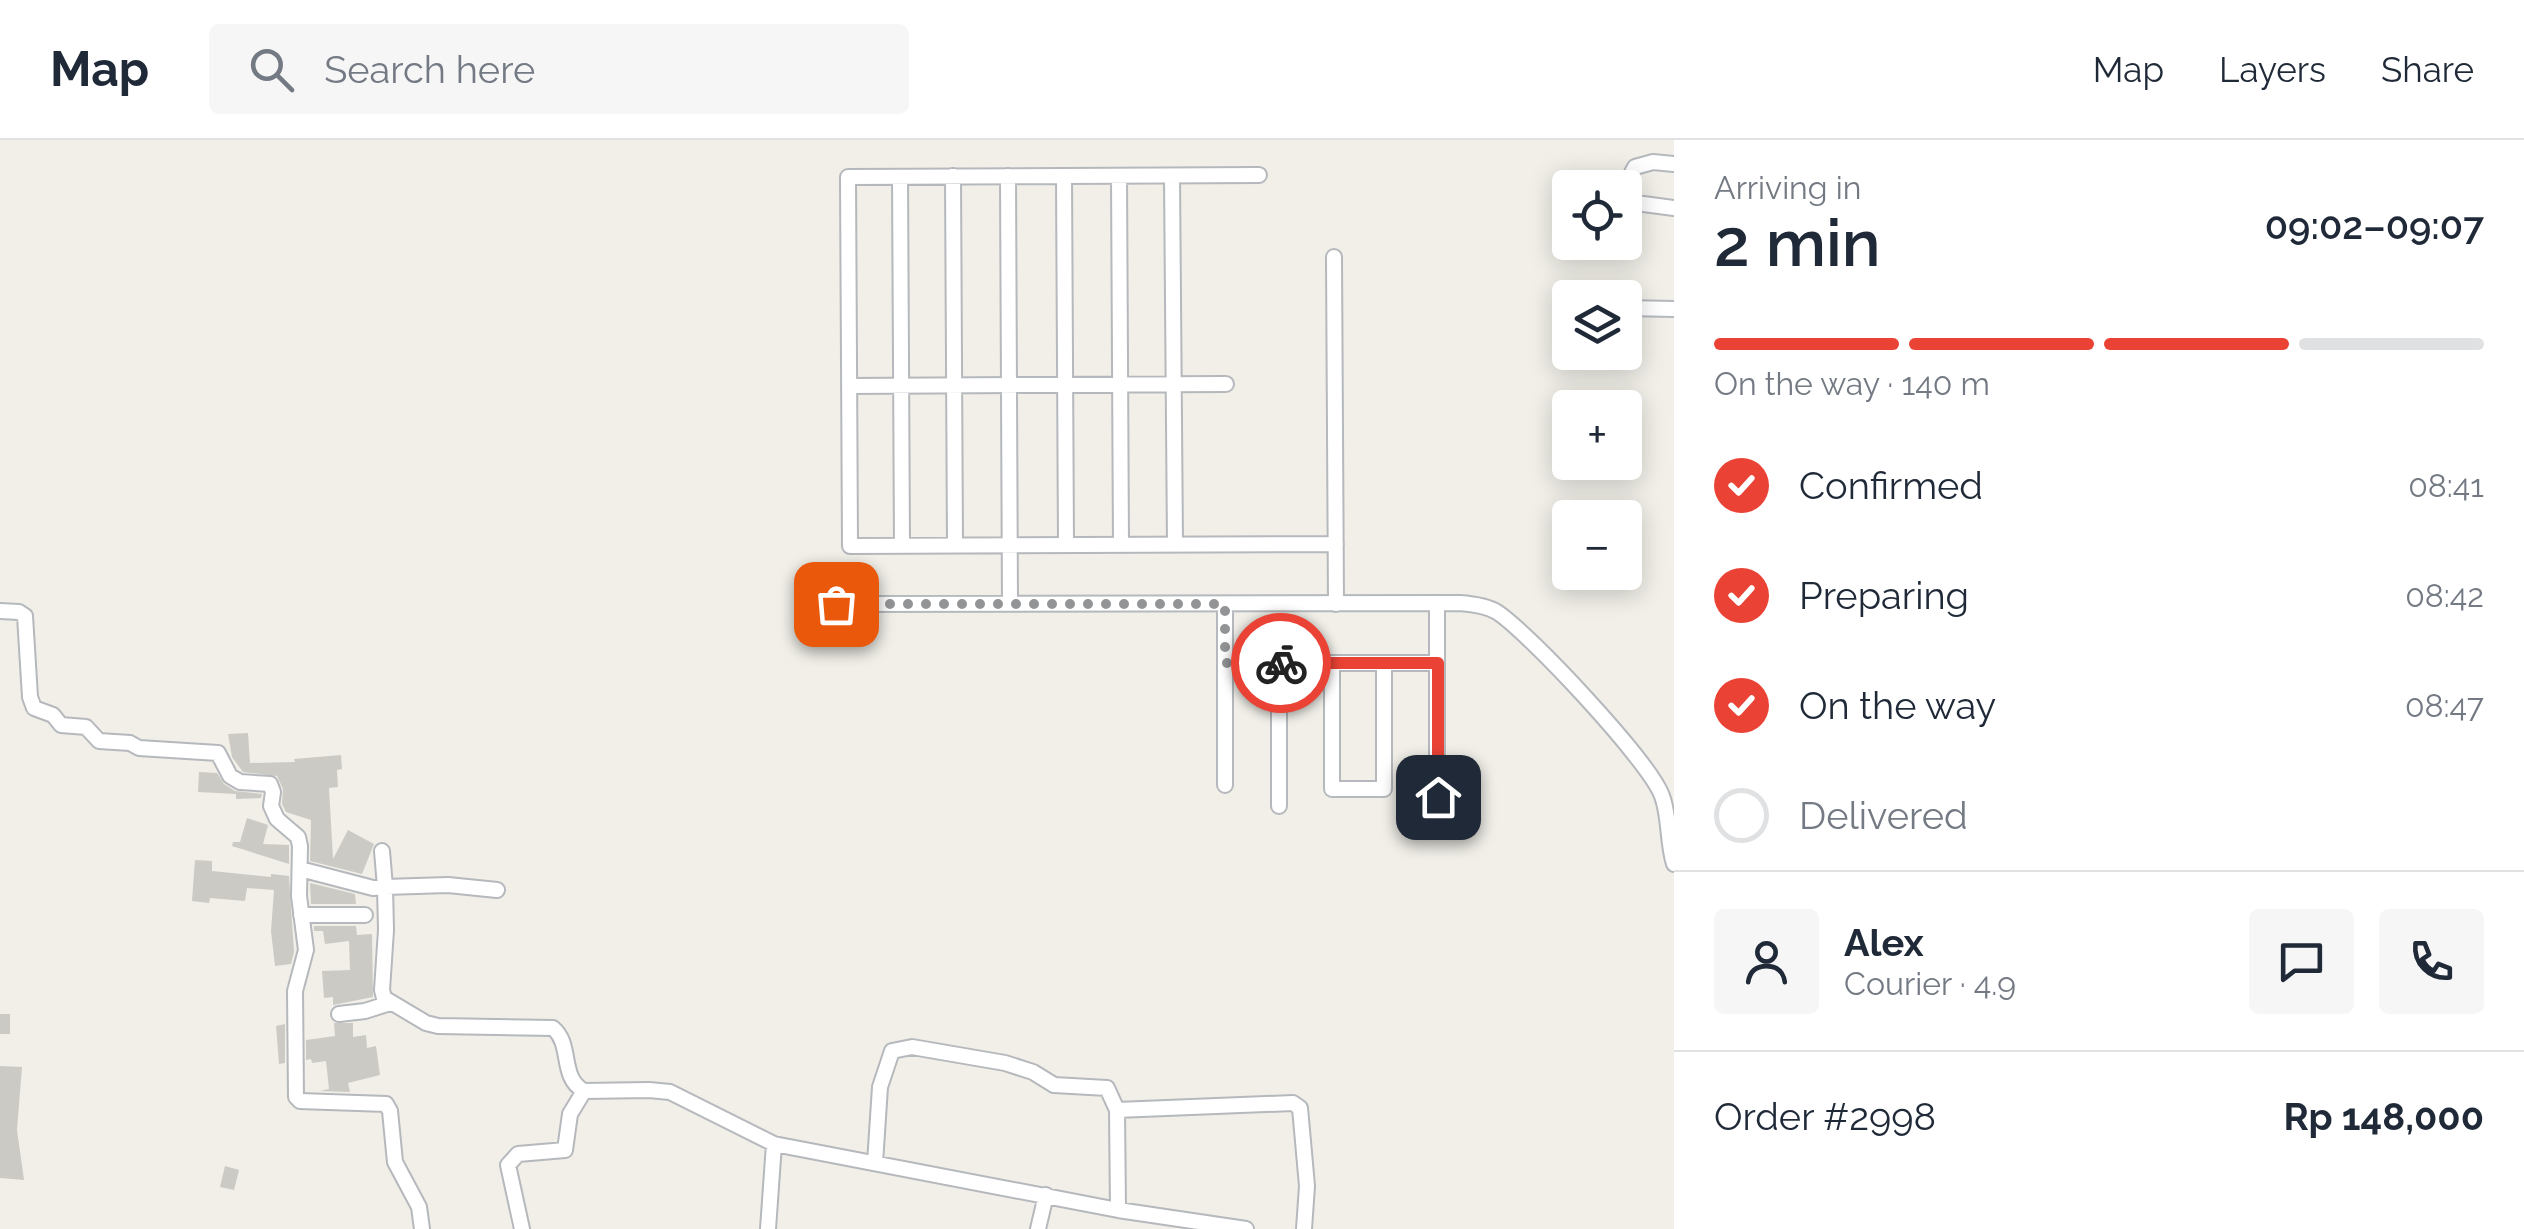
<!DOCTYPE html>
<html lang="en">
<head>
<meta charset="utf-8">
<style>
	body { margin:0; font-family:Raleway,sans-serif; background:#f6f6f7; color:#1f2937; height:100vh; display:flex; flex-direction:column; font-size:38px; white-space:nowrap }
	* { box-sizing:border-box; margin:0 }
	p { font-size:32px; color:#747a83 }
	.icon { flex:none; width:55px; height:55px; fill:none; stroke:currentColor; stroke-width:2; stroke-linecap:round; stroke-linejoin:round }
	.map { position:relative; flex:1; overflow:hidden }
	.sheet { display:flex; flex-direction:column; background:#fff; width:850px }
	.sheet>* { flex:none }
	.controls { position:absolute; left:1552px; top:30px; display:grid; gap:20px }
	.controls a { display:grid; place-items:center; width:90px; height:90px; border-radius:10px; background:#fff; box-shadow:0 5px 25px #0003; font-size:50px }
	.pin { position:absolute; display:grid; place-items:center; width:85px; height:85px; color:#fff; margin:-42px; border-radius:20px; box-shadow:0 5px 15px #0006 }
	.courier { position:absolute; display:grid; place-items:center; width:100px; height:100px; margin:-50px; border:8px solid #ea4335; border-radius:50%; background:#fff; color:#222; box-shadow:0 2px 12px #0007 }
	.overview em { font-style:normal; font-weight:600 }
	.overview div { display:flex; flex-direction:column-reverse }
	.overview { display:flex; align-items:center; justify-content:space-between; height:170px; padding:0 40px }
	h1 { font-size:65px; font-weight:600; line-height:75px }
	.bar { display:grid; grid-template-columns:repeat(4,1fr); gap:15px 10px; align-content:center; height:120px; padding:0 40px }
	.bar i { height:12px; border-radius:8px; background:#e0e1e3 }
	.bar .selected { background:#ea4335 }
	.bar p { grid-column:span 4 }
	.line { display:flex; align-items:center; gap:25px; padding:0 40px; border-top:2px solid #e0e1e3 }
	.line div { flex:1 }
	.round { display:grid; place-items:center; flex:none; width:105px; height:105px; border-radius:10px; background:#f6f6f7 }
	ol { padding:0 40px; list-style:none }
	li { display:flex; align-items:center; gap:30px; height:110px }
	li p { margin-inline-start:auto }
	li .icon { padding:10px; border-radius:50%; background:#ea4335; color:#fff; stroke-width:4 }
	li:last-child { color:#747a83 }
	li i { width:55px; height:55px; border:5px solid #e0e1e3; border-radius:50% }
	header { display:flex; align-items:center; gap:60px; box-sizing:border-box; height:140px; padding:0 50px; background:#fff; border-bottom:2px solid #e0e1e3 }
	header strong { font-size:48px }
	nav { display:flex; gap:55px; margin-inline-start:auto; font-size:35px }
	.search { width:700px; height:90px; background:#f6f6f7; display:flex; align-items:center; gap:25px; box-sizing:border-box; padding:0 35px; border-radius:10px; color:#747a83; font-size:38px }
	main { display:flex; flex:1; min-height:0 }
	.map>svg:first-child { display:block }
</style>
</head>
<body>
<header>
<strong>Map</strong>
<div class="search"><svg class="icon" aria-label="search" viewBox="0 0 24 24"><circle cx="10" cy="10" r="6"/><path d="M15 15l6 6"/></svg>Search here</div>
<nav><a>Map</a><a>Layers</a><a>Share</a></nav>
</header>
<main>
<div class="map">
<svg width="1674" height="1089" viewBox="0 0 1674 1089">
	<rect width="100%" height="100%" fill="#f1efe8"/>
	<path fill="#cccac5" d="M 248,593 L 250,623 L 295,622 L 294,619 L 341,615 L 342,629 L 337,630 L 338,647 L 329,648 L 333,719 L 348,690 L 374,704 L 362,734 L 310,721 L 311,680 L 286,672 L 282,664 L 283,649 L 277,636 L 243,632 L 232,617 L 228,594 Z
		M 199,632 L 217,633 L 224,644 L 235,651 L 262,654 L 261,658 L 236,659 L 236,654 L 198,652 Z
		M 247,678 L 268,685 L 263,704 L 289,705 L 289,724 L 232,706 L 233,702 L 240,702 Z
		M 195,720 L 212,721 L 212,731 L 271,737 L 271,734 L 289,736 L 294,812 L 291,824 L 275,826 L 271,791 L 274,750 L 247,748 L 245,761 L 210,758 L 209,763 L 192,761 Z
		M 310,743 L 355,754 L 356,764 L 311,764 Z
		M 314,786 L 356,786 L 357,795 L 372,794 L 373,857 L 333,865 L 333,857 L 324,858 L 322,831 L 350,830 L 349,801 L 325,804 L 323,791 L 314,791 Z
		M 0,874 L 10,874 L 10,894 L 0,894 Z
		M 334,883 L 353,883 L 353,897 L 366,895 L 367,908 L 376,906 L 380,935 L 348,943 L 350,952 L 320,951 L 329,949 L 326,921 L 312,923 L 311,919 L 306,920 L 306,900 L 335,896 Z
		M 285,884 L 285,923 L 279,924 L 276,886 Z
		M 0,926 L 22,927 L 17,990 L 24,1040 L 0,1038 Z
		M 225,1026 L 239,1030 L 234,1050 L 220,1047 Z"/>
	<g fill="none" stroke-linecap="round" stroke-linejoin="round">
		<defs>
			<path id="minor" d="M 1674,24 L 1653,22 L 1635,27 C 1628,38 1627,52 1636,63 L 1674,68
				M 1259,35 L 848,37 L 850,406 L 1336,404
				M 953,36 L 955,406
				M 1008,36 L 1010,464
				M 1064,36 L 1066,405
				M 1119,36 L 1121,405
				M 1172,36 L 1175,405
				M 900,37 L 902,406
				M 1334,117 L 1336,464
				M 1625,168 L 1674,169
				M 849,246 L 1226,244
				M 1437,463 L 1437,657
				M 836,464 L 1460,463 C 1473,464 1487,466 1497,472 C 1529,493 1650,622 1662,656 C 1670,677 1667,702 1674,724
				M 1225,464 L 1225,645
				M 0,471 L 19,472 L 25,476 L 30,557 L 34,568 L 53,575 L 61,585 L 86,587 L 99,601 L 130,603 L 139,608 L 218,613 L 230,636 L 240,642 L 270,644 L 273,652 L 271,666 L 277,679 L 298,697 L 300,706 L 299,756 L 306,810 L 295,851 L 296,957 L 300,961 L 386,964 L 390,971 L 395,1022 L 419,1067 L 422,1089
				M 1225,523 L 1437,523
				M 1279,523 L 1279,666
				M 1332,523 L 1332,649 L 1384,649 L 1384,523
				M 382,711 L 385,747 L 448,745 L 497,750
				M 300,729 L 373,748 L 385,747 L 386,790 L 382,850 L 384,858 L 426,883 L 438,886 L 553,888 C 573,905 559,937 584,951 L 649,950 L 670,952 L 774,1004 L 1118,1070 L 1246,1089
				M 301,775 L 365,775
				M 339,874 L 365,871 L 390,863
				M 1117,970 L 1293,963 L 1300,968 L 1307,1046 L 1304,1089
				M 875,1023 L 880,947 L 892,911 L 912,907 L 1005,923 L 1033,932 L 1054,945 L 1107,948 L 1117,970 L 1118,1070
				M 522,1089 L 508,1025 L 518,1014 L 565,1010 L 570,974 L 584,951
				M 768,1089 L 774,1004
				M 1038,1089 L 1046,1055"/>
		</defs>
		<use href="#minor" stroke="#b5b8bc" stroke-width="18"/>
		<use href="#minor" stroke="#fff" stroke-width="14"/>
	</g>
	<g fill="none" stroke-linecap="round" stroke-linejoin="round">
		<path stroke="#929495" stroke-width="10" stroke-dasharray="0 18" d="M 836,464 L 1225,464 L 1225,523 L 1281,523"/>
		<path stroke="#ea4335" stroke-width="12" d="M 1281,523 L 1438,523 L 1438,657"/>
	</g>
</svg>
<div class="controls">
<a><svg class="icon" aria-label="locate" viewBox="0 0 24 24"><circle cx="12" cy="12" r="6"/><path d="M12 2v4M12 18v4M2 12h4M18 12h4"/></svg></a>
<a><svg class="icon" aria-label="layers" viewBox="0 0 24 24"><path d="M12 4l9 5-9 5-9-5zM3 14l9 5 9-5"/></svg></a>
<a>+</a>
<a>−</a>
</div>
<div class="pin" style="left:836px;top:464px;background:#ea580c"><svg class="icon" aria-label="bag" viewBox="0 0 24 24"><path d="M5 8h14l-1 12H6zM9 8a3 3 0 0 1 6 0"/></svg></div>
<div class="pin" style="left:1438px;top:657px;background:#1f2937"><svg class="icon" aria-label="home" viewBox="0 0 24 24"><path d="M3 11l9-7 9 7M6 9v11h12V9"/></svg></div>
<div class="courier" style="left:1281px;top:523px"><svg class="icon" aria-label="bike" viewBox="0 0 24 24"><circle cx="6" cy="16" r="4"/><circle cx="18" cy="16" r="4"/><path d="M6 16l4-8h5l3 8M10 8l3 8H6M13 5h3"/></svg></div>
</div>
<section class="sheet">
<div class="overview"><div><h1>2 min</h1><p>Arriving in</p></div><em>09:02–09:07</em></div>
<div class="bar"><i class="selected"></i><i class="selected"></i><i class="selected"></i><i></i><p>On the way · 140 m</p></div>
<ol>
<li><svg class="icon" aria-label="check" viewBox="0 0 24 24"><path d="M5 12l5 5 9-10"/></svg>Confirmed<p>08:41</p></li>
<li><svg class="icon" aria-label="check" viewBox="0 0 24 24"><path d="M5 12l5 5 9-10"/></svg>Preparing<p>08:42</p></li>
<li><svg class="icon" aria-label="check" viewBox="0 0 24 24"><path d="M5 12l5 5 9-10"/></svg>On the way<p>08:47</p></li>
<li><i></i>Delivered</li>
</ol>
<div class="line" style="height:180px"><a class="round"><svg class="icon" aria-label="person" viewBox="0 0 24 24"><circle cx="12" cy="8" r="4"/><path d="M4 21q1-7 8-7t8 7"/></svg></a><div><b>Alex</b><p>Courier · 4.9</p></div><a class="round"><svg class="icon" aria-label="chat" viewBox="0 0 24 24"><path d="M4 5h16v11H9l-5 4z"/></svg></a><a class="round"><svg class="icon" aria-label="phone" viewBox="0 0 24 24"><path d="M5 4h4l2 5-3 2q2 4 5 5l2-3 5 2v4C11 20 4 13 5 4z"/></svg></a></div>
<div class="line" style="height:130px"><div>Order #2998</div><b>Rp 148,000</b></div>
</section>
</main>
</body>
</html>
